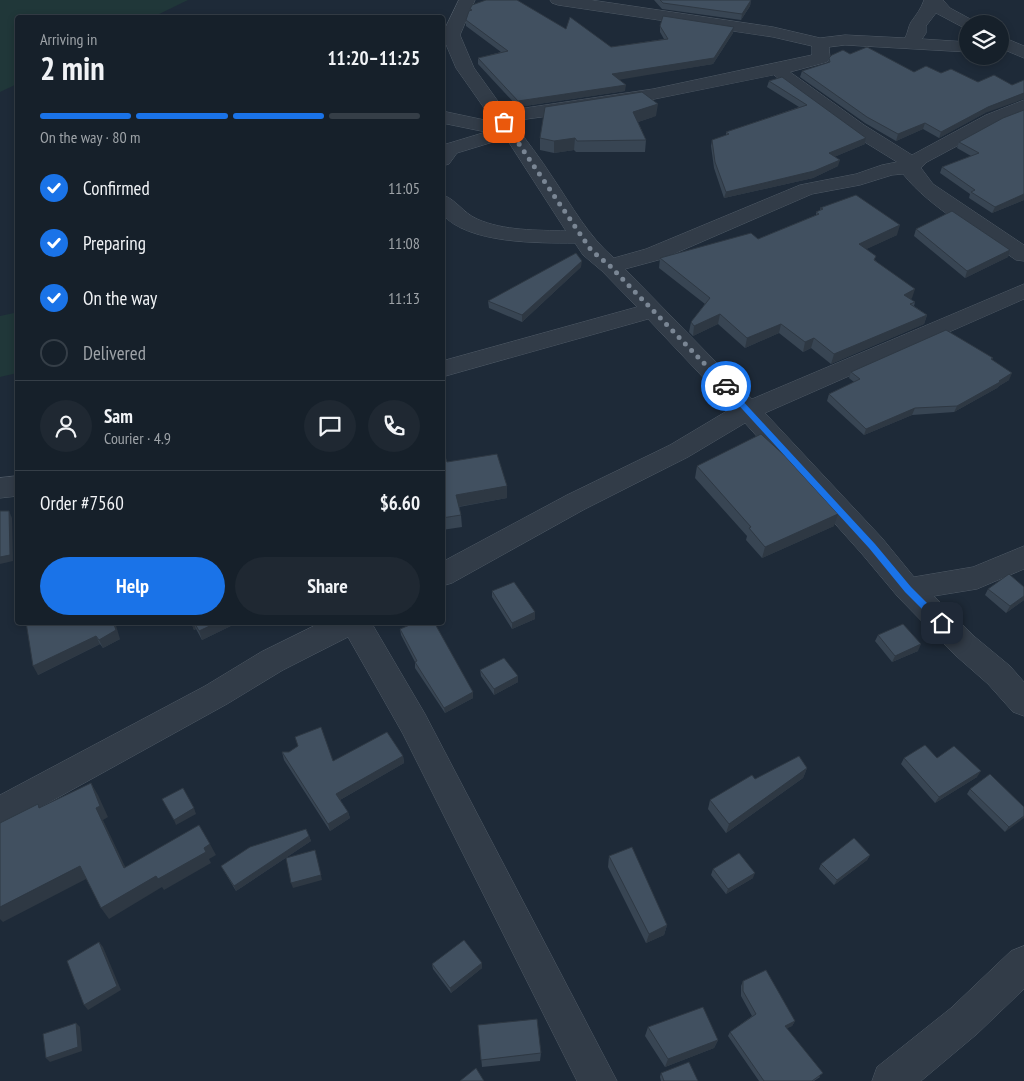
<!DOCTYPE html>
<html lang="en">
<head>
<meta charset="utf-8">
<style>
	body { margin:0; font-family:"PT Sans Narrow",sans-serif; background:#1f2832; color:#f1f3f6; height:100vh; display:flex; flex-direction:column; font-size:19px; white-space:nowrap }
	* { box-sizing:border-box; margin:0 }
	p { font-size:16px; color:#9ea3a8 }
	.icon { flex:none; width:28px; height:28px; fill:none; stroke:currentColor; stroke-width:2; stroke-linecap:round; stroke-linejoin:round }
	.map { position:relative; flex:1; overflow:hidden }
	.panel { position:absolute; left:15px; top:15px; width:430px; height:610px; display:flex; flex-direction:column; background:#16202a; border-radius:5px; box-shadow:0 2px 8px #0003,0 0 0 1px #353e47 }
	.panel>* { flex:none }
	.controls { position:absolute; left:959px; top:15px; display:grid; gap:10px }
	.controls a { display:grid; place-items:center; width:50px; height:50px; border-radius:50%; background:#16202a; box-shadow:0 2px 8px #0003,0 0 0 1px #353e47; font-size:25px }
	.pin { position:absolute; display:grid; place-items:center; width:42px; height:42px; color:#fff; margin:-21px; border-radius:10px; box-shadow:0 2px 8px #0006 }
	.courier { position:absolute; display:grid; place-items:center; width:50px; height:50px; margin:-25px; border:4px solid #1a73e8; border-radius:50%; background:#fff; color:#222; box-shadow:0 1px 6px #0007 }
	.head em { font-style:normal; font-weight:800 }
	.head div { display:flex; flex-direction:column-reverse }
	.head { display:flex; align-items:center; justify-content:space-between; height:85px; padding:0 25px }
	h1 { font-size:32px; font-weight:800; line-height:38px }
	.bar { display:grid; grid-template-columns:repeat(4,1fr); gap:8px 5px; align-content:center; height:60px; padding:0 25px }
	.bar i { height:6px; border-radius:4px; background:#353e47 }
	.bar .selected { background:#1a73e8 }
	.bar p { grid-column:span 4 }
	.line { display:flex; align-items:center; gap:12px; padding:0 25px; border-top:1px solid #353e47 }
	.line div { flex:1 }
	.round { display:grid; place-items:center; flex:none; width:52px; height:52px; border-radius:26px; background:#1f2832 }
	ol { padding:0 25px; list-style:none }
	li { display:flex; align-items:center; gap:15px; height:55px }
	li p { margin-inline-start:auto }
	li .icon { padding:5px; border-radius:50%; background:#1a73e8; color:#fff; stroke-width:4 }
	li:last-child { color:#9ea3a8 }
	li i { width:28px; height:28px; border:2px solid #353e47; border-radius:50% }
	.action { display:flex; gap:10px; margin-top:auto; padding:10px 25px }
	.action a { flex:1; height:58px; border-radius:30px; background:#1a73e8; color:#fff; font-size:20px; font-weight:800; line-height:58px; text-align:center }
	.action a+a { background:#1f2832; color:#f1f3f6 }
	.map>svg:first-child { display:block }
</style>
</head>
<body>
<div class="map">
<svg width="1024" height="1081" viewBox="0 0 1024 1081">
	<rect width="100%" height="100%" fill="#1e2a38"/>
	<path fill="#203739" d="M 0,0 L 188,0 L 153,17 L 18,18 L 17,84 L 0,92 Z
		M 14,313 L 17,333 L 17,373 L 0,377 L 0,316 Z"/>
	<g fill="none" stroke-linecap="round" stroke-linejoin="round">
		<defs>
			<path id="minor" d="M 459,0 L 475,0 L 460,35 L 474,68 L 505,111 L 653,89 L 812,55 L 812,46 L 773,37 L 558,5 L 552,3 L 550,0 L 591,0 L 773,27 L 820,38 L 845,35 L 905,38 C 908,33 908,27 911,22 C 916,15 921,9 924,0 L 943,0 L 950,8 L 974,21 L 976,24 L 968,24 L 968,30 L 936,13 L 926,26 L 926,33 L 922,39 L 968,42 L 968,52 L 845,45 L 829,47 L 830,58 L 827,62 L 790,72 L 864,125 L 912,155 L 986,115 L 1024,100 L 1024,113 L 1000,123 L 927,162 L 921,168 L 933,184 L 1024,245 L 1024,261 L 1016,260 C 979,234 931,209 903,174 L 892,175 L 860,185 L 812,194 L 662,259 L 625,269 L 752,399 L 1024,284 L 1024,299 L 765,413 L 882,538 L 914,577 L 973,567 L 1024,546 L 1024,569 L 977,589 L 934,596 L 975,637 L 1010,666 L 1024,682 L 1024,716 L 1013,712 L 988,684 L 955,655 L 898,597 L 862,554 L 745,423 L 688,457 L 585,509 L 452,583 L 442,586 L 442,562 L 567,495 L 670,445 L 732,408 L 648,319 L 442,377 L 442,361 L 637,307 L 602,271 L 583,255 L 575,243 C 538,243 468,244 442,214 L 442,195 C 455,198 463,213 477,219 C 504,231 537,230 566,231 L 506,138 L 457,153 L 449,164 L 442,166 L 443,145 L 486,132 L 442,123 L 442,111 L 494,122 L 456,68 L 442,35 ZM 774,75 L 850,133 L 897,162 L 882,165 L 856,174 L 800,185 L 646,249 L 614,258 C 588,236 572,206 553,178 C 541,159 526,140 512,121 L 615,107 Z
				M 1000,36 L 1024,46 L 1024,58 L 1000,48 Z
				M 18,476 L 18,496 L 0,498 L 0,478 Z
				M 322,622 L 371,622 L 425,714 L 617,1081 L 577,1081 L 403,734 L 348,637 L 283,670 L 227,704 L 12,823 L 0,827 L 0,795 L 205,686 L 261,652 Z
				M 1024,946 L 1024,989 L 977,1034 L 921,1081 L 872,1081 L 877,1067 L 951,1008 L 1011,951 Z"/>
		</defs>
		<use href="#minor" stroke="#4f5a66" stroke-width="1"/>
		<use href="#minor" fill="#323c48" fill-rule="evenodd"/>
	</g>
	<path fill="#384553" d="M 654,0 L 751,0 L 750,6 L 741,20 L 662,9 Z
		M 470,9 L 566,29 L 611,47 L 664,39 L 660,32 L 660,26 L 734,27 L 733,33 L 713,64 L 618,79 L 625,91 L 518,107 L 478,64 L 478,58 L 501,52 L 466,26 L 466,20 L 471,11 Z
		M 850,54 L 985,113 L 939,138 L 923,129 L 896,141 L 865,123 L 800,77 L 802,71 L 828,63 L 829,58 Z
		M 769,81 L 866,138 L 865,144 L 834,157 L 838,166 L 813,178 L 724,198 L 714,168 L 711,146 L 712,140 L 726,135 L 726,132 L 799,107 L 767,87 Z
		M 1024,110 L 1024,200 L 992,213 L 969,198 L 970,194 L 940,173 L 942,167 L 971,156 L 957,148 L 959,142 Z
		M 656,116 L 638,122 L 646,140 L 645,152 L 576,152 L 574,150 L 554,153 L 540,150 L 540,138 Z
		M 820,208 L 897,235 L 866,249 L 875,260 L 912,298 L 910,299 L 915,302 L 914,306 L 927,315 L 924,324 L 831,364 L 811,348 L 803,352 L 779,333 L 745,348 L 718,324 L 693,336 L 689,332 L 691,322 L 705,304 L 659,268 L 660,258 L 758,239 L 816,215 L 816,212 L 820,211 Z
		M 916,229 L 1010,250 L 1008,257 L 965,278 L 914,236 Z
		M 581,267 L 522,322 L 489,308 L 488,301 Z
		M 992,360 L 1009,380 L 999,386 L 997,388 L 954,412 L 912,415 L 864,435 L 827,401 L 829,394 L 854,382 L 849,378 L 851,372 Z
		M 442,448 L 447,462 L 507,498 L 459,507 L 461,515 L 462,527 L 442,530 Z
		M 697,466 L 834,526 L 762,558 L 746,540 L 747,536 L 695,478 Z
		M 1024,587 L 1024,600 L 1006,613 L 985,595 L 988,589 Z
		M 492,591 L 535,619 L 512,629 L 492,597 Z
		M 26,622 L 120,639 L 103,648 L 100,644 L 38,675 Z
		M 191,622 L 239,622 L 202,640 L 196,629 L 194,630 Z
		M 400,629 L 473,698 L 445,713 L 415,668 L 415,662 L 401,635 Z
		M 878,635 L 918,651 L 892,662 L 875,641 Z
		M 480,670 L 518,676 L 518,682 L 494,695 L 481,676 Z
		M 282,752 L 333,761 L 403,756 L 404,763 L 340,800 L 348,812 L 350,818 L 330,831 L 284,760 Z
		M 904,758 L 937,758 L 977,777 L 935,803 L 901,764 Z
		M 807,768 L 803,778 L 726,833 L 708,809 L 710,800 L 755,779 Z
		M 970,789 L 1024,807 L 1005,832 L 967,794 Z
		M 309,836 L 311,841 L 236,891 L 221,866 Z
		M 870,855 L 867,860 L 834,885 L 819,869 L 821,864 Z
		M 609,856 L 667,925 L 664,935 L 646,943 L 608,867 Z
		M 713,869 L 753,878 L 726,894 L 711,875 Z
		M 482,963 L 482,968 L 451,993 L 433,969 L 432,964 Z
		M 743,981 L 795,1021 L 792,1026 L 786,1028 L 820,1077 L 814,1081 L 759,1081 L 728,1036 L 730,1032 L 752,1016 L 741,996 L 741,986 Z
		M 478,1025 L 541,1053 L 540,1061 L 482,1067 Z
		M 648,1027 L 718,1040 L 714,1048 L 665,1067 L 645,1036 Z
		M 661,1073 L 698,1081 L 661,1081 L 660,1077 Z"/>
	<path fill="#2e3843" d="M 751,0 L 750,6 L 741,20 L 742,14 Z
		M 734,27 L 733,33 L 713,64 L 612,81 L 612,74 Z
		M 626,85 L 625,91 L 518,107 L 518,101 Z
		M 1024,93 L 1024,99 L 985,113 L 939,138 L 941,132 L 988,107 Z
		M 658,104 L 656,116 L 632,124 L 633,112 Z
		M 925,123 L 923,129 L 896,141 L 898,134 Z
		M 575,138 L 574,150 L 554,153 L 554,141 Z
		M 866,138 L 865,144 L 827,160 L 829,153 Z
		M 840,160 L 838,166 L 813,178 L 724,198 L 726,192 Z
		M 1024,194 L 1024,200 L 992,213 L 995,207 Z
		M 900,225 L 897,235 L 856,254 L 859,244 Z
		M 1010,250 L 1008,257 L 965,278 L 967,271 Z
		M 582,261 L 581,267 L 522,322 L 522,315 Z
		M 915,289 L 912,298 L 901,304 L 904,295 Z
		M 720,314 L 718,324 L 693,336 L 694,326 Z
		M 927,315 L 924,324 L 831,364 L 834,354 Z
		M 781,324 L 779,333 L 745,348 L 747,338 Z
		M 814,338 L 811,348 L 803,352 L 805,342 Z
		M 1012,373 L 1009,380 L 999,386 L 997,388 L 954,412 L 957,406 Z
		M 915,408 L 912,415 L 864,435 L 866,429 Z
		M 507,486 L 507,498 L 456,507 L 456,495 Z
		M 9,511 L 12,518 L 13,561 L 0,564 L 0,557 Z
		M 838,514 L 834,526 L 762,558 L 765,547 Z
		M 1024,596 L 1024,600 L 1006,613 L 1010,606 Z
		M 535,612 L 535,619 L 512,629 L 512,623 Z
		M 113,622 L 115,622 L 120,639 L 103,648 L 99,640 Z
		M 191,622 L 193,622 L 196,629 L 194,630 Z
		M 218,622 L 239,622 L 202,640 L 199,631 Z
		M 96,636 L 100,644 L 38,675 L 33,666 Z
		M 921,644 L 918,651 L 892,662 L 895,656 Z
		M 518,676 L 518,682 L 494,695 L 494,689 Z
		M 473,692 L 473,698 L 445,713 L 444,708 Z
		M 403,756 L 404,763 L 338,801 L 336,794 Z
		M 807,768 L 803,778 L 726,833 L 729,824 Z
		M 981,771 L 977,777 L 935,803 L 939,797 Z
		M 91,783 L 98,795 L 108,817 L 103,820 L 131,879 L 124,868 L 96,808 Z
		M 194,808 L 196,814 L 176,825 L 174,820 Z
		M 348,812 L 350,818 L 330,831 L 328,824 Z
		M 1024,816 L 1024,818 L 1005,832 L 1009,827 Z
		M 309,836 L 311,841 L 236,891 L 234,886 Z
		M 210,844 L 216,855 L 209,859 L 211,863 L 164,890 L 162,887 L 109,919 L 101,908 Z
		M 315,850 L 322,880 L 293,888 L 291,883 Z
		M 870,855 L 867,860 L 834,885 L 837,880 Z
		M 80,866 L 88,878 L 3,922 L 0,919 L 0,907 Z
		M 755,873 L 753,878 L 726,894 L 728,889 Z
		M 667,925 L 664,935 L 646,943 L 649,934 Z
		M 99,942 L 103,947 L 121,990 L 88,1010 L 84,1005 Z
		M 482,963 L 482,968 L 451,993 L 450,988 Z
		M 795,1021 L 792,1026 L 782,1031 L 785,1026 Z
		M 76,1023 L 80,1027 L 82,1051 L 50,1062 L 46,1058 Z
		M 718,1040 L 714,1048 L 665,1067 L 668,1059 Z"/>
	<path fill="#415060" stroke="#2e3843" d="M 486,0 L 517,0 L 566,29 L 570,17 L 611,47 L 668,39 L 660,26 L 663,16 L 734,27 L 714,58 L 612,74 L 626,85 L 518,101 L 478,58 L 508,51 L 466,20 L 469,11 L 472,10 L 470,9 L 472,5 Z
		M 660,0 L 751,0 L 742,14 L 663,3 Z
		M 867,47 L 914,72 L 926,66 L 941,73 L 951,69 L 978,82 L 994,75 L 1012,85 L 1024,80 L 1024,93 L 988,107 L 941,132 L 925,123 L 898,134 L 867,117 L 802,71 L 830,62 L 829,58 L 832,55 L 843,50 L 850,54 Z
		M 782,77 L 866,138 L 829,153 L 840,160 L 814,171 L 726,192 L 715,162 L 712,140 L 729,134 L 726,132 L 807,105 L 769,81 Z
		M 642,92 L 658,104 L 633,112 L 646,140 L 577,141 L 575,138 L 554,141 L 540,138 L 545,107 Z
		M 1024,110 L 1024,194 L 995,207 L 971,192 L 975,190 L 942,167 L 979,153 L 959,142 L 1003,118 Z
		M 856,195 L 900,225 L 859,244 L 876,256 L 874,260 L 915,289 L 904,295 L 915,302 L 910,304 L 927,315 L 834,354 L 814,338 L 805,342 L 781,324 L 747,338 L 720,314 L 694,326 L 691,322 L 710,298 L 660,258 L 751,233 L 758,239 L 819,214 L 816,212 L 823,209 L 820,208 Z
		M 952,211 L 1010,250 L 967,271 L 916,229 Z
		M 576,253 L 582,261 L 522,315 L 488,301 Z
		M 946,330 L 993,358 L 991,359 L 1012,373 L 999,381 L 1000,382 L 957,406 L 915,408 L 866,429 L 829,394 L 860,379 L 851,372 Z
		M 761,434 L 785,456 L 838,514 L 765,547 L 749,528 L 751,527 L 697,466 Z
		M 442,448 L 447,462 L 497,454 L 507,486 L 456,495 L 461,515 L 442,518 Z
		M 0,511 L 9,511 L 10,555 L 0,557 Z
		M 1009,574 L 1024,587 L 1024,596 L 1010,606 L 988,589 Z
		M 514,582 L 535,612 L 512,623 L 492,591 Z
		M 26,622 L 113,622 L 116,630 L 99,640 L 96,636 L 33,666 Z
		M 194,622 L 218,622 L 199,631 Z
		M 417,622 L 434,622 L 473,692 L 444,708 L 415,662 L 417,661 L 400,629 Z
		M 903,624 L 921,644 L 895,656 L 878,635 Z
		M 504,658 L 518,676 L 494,689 L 480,670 Z
		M 321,727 L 333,761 L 387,732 L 403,756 L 336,794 L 348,812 L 328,824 L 282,752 L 289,752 L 298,746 L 295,737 Z
		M 925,745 L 937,758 L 954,746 L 981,771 L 939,797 L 904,758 Z
		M 799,756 L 807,768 L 729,824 L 710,800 L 752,775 L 755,779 Z
		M 990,774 L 1024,807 L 1024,816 L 1009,827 L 970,789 Z
		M 91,783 L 100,806 L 96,808 L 124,868 L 199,825 L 210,844 L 204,848 L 206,852 L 158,879 L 156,876 L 101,908 L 80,866 L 0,907 L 0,823 L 38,804 L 39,808 Z
		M 183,788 L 194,808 L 174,820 L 162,799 Z
		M 306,829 L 309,836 L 234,886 L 221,866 L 250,847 Z
		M 854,838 L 870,855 L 837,880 L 821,864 Z
		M 632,847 L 667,925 L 649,934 L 609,856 Z
		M 315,850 L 321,875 L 291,883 L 286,858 Z
		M 739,853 L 755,873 L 728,889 L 713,869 Z
		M 464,940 L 482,963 L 450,988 L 432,964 Z
		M 99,942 L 117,986 L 84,1005 L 67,961 Z
		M 766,970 L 795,1021 L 785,1026 L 823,1073 L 812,1081 L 764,1081 L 730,1032 L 756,1014 L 743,991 L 743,981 Z
		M 703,1007 L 718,1040 L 668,1059 L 648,1027 Z
		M 537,1019 L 541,1053 L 481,1060 L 478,1025 Z
		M 76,1023 L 78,1047 L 46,1058 L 43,1034 Z
		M 689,1062 L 698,1081 L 663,1081 L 664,1081 L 661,1073 Z
		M 476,1068 L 484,1081 L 460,1081 Z"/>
	<path fill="#1a73e8" d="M 723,385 L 728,385 L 875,544 L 911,587 L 945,621 L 945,626 L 939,626 L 905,592 L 869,548 L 723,388 Z"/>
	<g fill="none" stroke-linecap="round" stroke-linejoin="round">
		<path stroke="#7a8694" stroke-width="5" stroke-dasharray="0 9" d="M 504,122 L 591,250 L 610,266 L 726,386"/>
	</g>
</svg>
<div class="controls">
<a><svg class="icon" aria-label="layers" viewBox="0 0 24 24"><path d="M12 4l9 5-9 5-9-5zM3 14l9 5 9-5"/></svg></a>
</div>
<div class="pin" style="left:504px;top:122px;background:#ea580c"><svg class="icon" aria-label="bag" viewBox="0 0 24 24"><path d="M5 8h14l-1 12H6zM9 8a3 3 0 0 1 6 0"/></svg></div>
<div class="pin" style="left:942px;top:623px;background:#1f2937"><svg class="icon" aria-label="home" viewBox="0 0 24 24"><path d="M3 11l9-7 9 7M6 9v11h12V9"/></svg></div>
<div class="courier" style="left:726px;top:386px"><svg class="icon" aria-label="car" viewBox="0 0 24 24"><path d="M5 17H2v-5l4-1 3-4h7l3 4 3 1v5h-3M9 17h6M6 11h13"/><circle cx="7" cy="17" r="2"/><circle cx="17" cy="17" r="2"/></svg></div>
<section class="panel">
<div class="head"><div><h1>2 min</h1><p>Arriving in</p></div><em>11:20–11:25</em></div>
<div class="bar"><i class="selected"></i><i class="selected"></i><i class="selected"></i><i></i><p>On the way · 80 m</p></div>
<ol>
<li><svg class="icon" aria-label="check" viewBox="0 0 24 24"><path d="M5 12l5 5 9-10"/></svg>Confirmed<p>11:05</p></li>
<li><svg class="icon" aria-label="check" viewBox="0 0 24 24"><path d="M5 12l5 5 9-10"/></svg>Preparing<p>11:08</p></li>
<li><svg class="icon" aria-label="check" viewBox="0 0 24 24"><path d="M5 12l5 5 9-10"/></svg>On the way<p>11:13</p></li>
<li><i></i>Delivered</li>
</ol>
<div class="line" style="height:90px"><a class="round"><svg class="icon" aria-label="person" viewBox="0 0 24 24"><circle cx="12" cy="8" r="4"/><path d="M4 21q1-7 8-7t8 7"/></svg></a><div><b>Sam</b><p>Courier · 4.9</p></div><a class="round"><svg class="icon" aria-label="chat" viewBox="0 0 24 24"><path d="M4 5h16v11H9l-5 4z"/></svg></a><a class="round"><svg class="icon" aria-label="phone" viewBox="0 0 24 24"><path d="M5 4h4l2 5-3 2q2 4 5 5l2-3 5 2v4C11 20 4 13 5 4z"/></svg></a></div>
<div class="line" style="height:65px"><div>Order #7560</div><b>$6.60</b></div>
<div class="action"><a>Help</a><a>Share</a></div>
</section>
</div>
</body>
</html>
